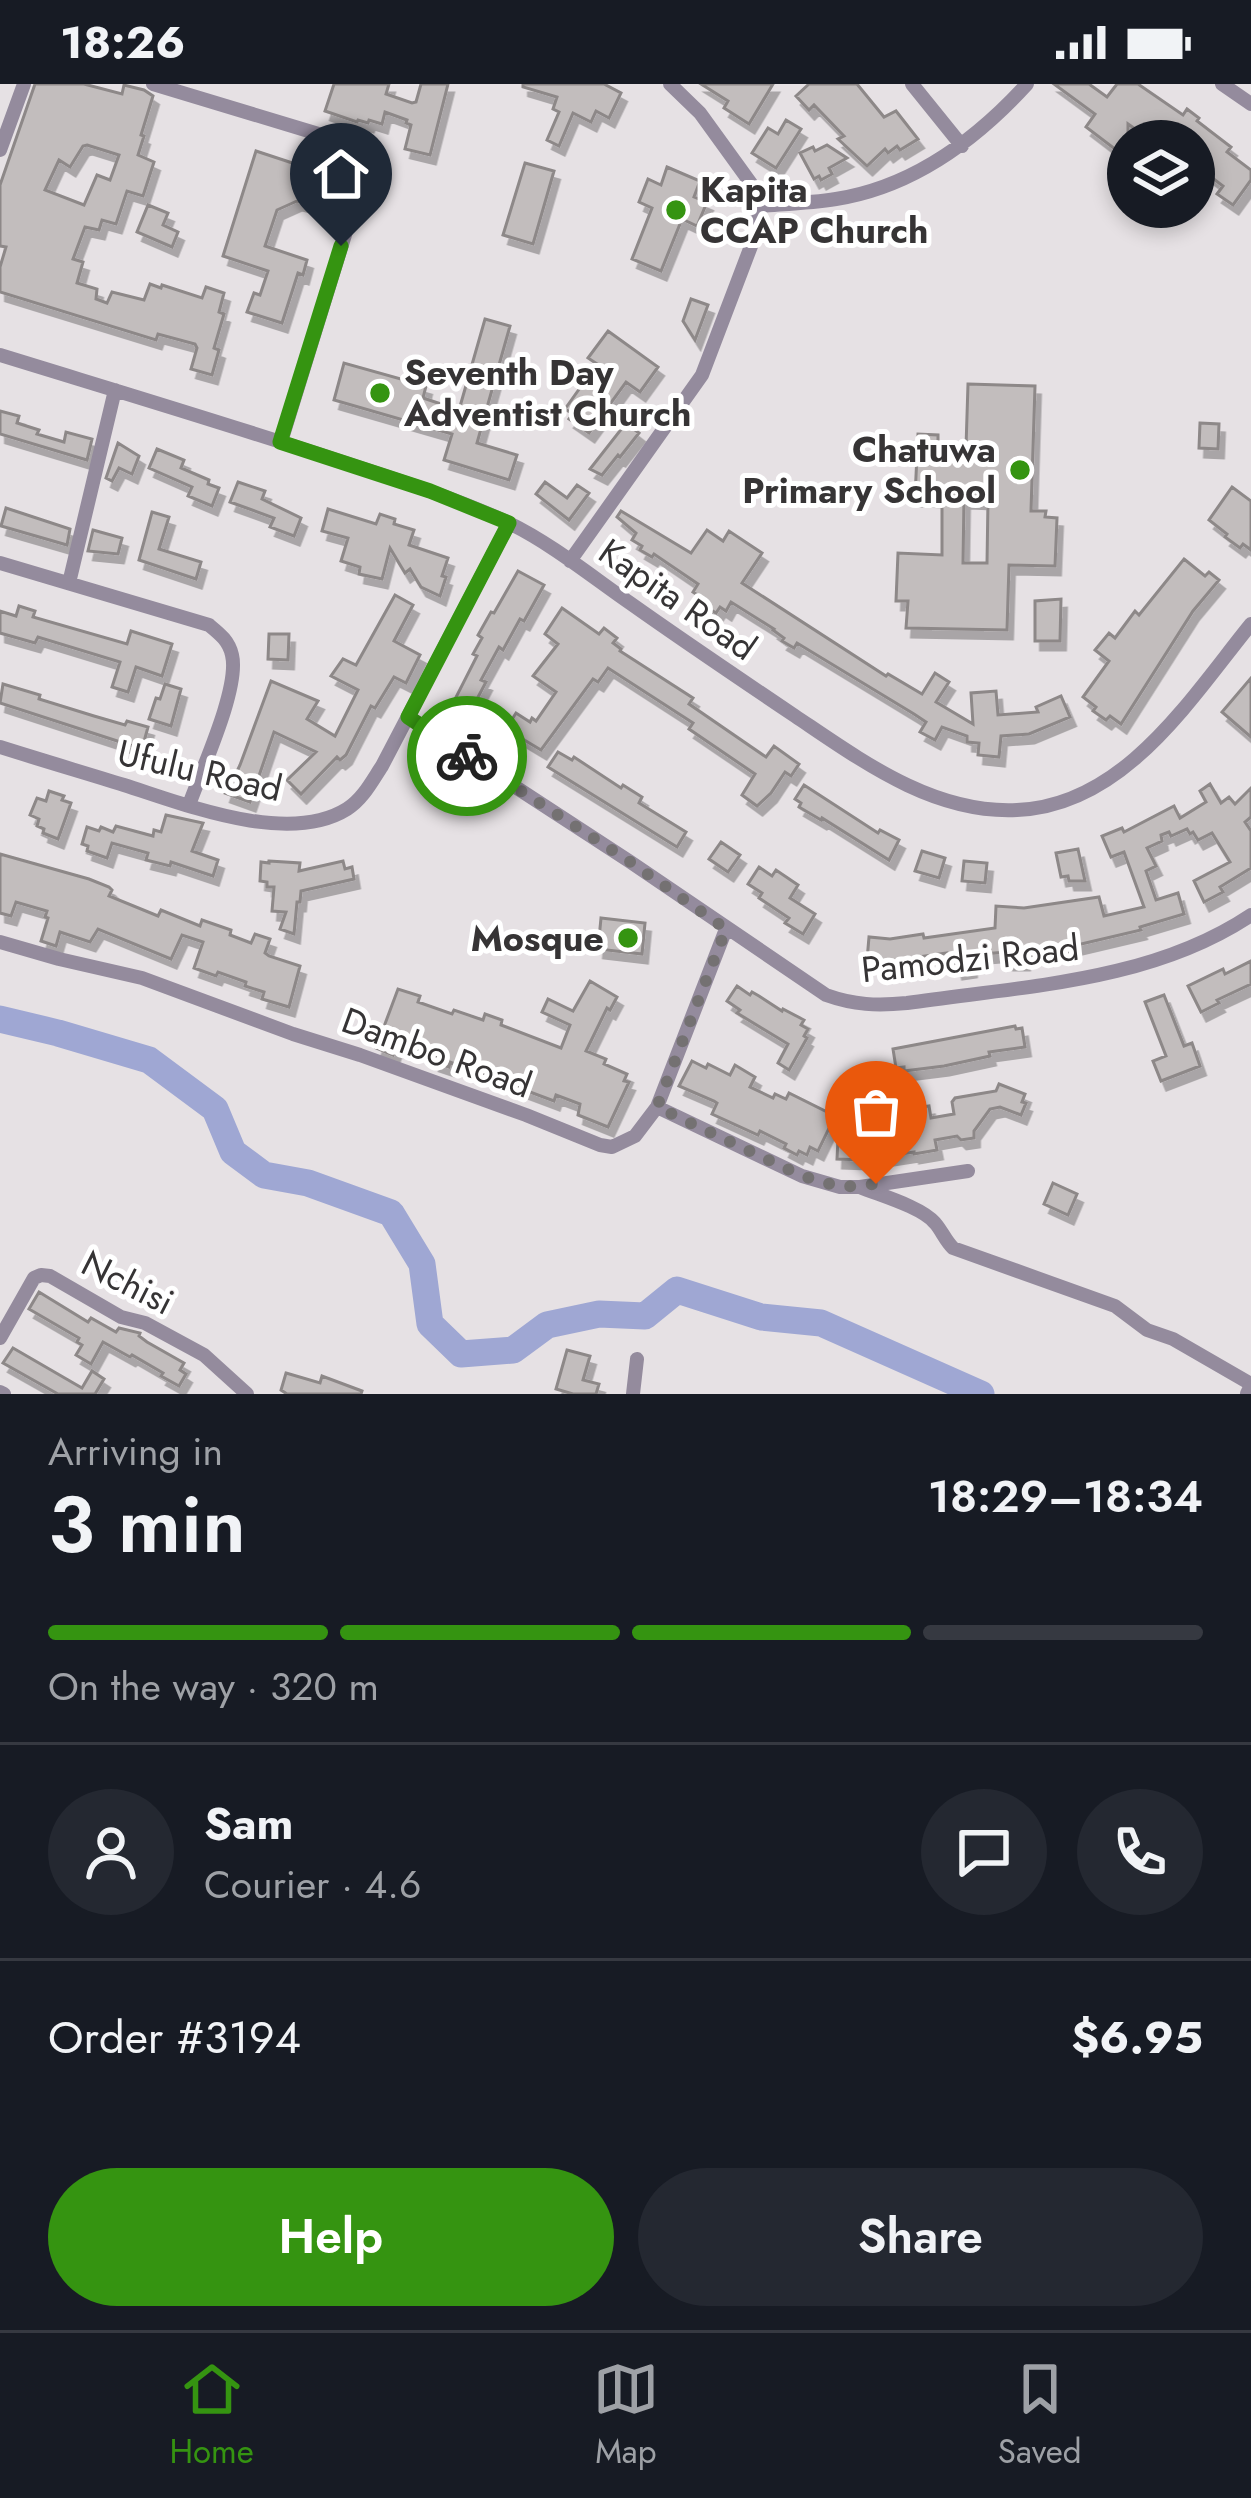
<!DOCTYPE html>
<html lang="en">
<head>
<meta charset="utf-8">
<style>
	body { margin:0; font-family:Jost,sans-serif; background:#242831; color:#f1f3f6; height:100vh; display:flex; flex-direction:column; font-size:45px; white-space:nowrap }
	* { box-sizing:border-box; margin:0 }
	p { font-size:39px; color:#9ea1a6 }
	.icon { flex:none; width:66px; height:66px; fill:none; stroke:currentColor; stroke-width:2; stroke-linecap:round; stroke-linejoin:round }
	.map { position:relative; height:1310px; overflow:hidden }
	.sheet { display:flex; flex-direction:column; background:#171b24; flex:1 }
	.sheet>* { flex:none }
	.controls { position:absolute; left:1107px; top:36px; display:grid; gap:24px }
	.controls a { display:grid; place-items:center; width:108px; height:108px; border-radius:50%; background:#171b24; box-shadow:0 6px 18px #0003; font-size:60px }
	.pin { position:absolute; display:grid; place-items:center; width:102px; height:102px; color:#fff; margin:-123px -51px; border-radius:50% 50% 50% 0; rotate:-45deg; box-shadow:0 0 12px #0007 }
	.pin .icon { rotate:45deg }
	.courier { position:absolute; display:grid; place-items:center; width:120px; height:120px; margin:-60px; border:9px solid #359411; border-radius:50%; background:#fff; color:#222; box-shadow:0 3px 15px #0007 }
	.overview em { font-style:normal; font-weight:600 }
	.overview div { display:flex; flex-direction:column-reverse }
	.overview { display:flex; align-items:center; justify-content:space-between; height:204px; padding:0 48px }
	h1 { font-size:78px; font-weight:600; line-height:90px }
	.bar { display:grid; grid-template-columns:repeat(4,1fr); gap:18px 12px; align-content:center; height:144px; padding:0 48px }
	.bar i { height:15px; border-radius:9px; background:#363941 }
	.bar .active { background:#359411 }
	.bar p { grid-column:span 4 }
	.line { display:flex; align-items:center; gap:30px; padding:0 48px; border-top:3px solid #363941 }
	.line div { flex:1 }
	.round { display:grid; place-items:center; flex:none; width:126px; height:126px; border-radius:63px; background:#242831 }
	.action { display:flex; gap:24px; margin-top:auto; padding:24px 48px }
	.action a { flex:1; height:138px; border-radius:72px; background:#359411; color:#fff; font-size:48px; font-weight:600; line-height:138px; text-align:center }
	.action a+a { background:#242831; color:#f1f3f6 }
	.status { display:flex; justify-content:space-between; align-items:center; height:84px; padding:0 60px; background:#171b24; direction:ltr }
	.status svg { height:33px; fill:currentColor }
	.menu { display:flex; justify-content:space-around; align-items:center; height:168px; border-top:3px solid #363941; background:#171b24; font-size:33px; color:#9ea1a6 }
	.menu a { display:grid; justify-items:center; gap:6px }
	.menu .active { color:#359411 }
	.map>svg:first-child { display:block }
</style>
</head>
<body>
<div class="status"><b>18:26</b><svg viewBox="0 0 49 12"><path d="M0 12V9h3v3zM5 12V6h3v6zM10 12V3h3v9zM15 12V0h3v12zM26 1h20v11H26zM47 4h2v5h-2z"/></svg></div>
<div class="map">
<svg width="1251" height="1310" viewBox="0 0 1251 1310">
	<defs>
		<filter id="shadow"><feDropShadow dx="5.5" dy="9" stdDeviation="0" flood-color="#0004"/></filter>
	</defs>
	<rect width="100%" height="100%" fill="#e6e1e4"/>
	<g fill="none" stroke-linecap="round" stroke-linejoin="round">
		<path stroke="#9fa7d3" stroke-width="27" d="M 0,935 L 58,949 L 149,976 L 215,1025 L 233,1068 L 264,1091 L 308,1099 L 391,1129 L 422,1180 L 430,1240 L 461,1270 L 513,1266 L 547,1241 L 599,1230 L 645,1232 L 677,1206 L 761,1233 L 821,1239 L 981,1310"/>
	</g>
	<path fill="#c2bdbd" stroke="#8d8888" stroke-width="3" fill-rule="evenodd" filter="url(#shadow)" d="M 35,0 L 84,0 L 122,10 L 124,1 L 144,6 L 153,12 L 141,51 L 144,52 L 138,71 L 154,78 L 143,112 L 127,107 L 116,140 L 102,136 L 99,146 L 85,143 L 73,175 L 83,178 L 77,199 L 97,205 L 96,215 L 107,219 L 112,208 L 144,216 L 150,200 L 161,204 L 162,201 L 202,214 L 206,203 L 224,209 L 219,228 L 224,230 L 214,264 L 219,266 L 212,291 L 191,285 L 197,264 L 195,260 L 158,250 L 156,256 L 0,208 L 0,183 L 6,163 L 0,162 L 0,101 ZM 87,61 L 119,71 L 110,96 L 97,91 L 84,121 L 45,106 L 59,76 L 70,83 L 83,62 Z
		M 334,0 L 389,0 L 386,10 L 412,19 L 416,18 L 421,0 L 448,0 L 430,71 L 405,65 L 411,41 L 406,39 L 407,36 L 385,28 L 382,40 L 369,36 L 368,39 L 358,36 L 357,38 L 325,27 Z
		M 523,0 L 604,0 L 621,9 L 609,34 L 596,27 L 591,38 L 573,29 L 559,62 L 547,56 L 559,28 L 553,25 L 557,13 L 523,3 Z
		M 701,0 L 773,0 L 749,40 L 724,24 L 728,17 Z
		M 809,0 L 857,0 L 884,33 L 896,27 L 918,55 L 900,66 L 897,62 L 888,69 L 885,65 L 867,82 L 838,55 L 844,52 L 814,21 L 809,26 L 796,12 Z
		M 1054,0 L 1089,0 L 1107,13 L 1117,0 L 1138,0 L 1183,31 L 1187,25 L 1199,34 L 1197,37 L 1231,63 L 1227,68 L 1251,86 L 1251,96 L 1233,121 L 1217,110 L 1223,102 L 1194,80 L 1194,57 L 1152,57 L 1128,40 L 1128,75 L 1086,43 L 1095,30 Z
		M 786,36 L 801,45 L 776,84 L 752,69 L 768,44 L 778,50 Z
		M 827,61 L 847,74 L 829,84 L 832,90 L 821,96 L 819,92 L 814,95 L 800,69 L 813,63 L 815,67 Z
		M 256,67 L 332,92 L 323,124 L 297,117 L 277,126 L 265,162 L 307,176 L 303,191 L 298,189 L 282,239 L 247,228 L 254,209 L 260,211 L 268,187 L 223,172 Z
		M 525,79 L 554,87 L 533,160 L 503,151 Z
		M 667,83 L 700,97 L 694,113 L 707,118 L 697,142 L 682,135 L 661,187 L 632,175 L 652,124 L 639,118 L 648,95 L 661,101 Z
		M 148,121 L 168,129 L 163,141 L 178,148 L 172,163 L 137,148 Z
		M 691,215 L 708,221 L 695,256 L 683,237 Z
		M 485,235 L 510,242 L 477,359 L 517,371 L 509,396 L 444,376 L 452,350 L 334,316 L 344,279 L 426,302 L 423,314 L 459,326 Z
		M 608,247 L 658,283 L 640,308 L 626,298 L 589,349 L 569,335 L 573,330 L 565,325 L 597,280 L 588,274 Z
		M 968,300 L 1035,302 L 1031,427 L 1046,427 L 1045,433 L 1057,434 L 1055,482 L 1009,481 L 1007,546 L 906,544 L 908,517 L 896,517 L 898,469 L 942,471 L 942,414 L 915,413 L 918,350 L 938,351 L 938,362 L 966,363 ZM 964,415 L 988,416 L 987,479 L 963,479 Z
		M 0,327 L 19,332 L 17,339 L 39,346 L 37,350 L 64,358 L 66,348 L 92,355 L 87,376 L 0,350 Z
		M 626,339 L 639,349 L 620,373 L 618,371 L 602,391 L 590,385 Z
		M 1200,339 L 1219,340 L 1218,365 L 1199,364 Z
		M 118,359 L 139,372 L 132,390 L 119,384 L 112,397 L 106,394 Z
		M 157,365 L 184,376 L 181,384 L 209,396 L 208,400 L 219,404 L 212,422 L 188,412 L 192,403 L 149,384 Z
		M 238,398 L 265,407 L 262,415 L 301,434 L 294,452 L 270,443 L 274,434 L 230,418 Z
		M 545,398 L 567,414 L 577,401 L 589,409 L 569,436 L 536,410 Z
		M 1232,403 L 1251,417 L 1251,466 L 1243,460 L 1240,464 L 1225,453 L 1227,450 L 1209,436 Z
		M 6,424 L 70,445 L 67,461 L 1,442 Z
		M 328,425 L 376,440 L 380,430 L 395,435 L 394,440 L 414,446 L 409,461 L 448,474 L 442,492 L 446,493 L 440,512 L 421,503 L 410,485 L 405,489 L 390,464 L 382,495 L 359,490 L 360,483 L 341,477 L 348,454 L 322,447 Z
		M 621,427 L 691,469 L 707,446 L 723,457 L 729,447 L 762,469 L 742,499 L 886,592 L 888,590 L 922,610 L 935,589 L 949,598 L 936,618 L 973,640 L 971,609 L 996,607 L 998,631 L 1038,628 L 1036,623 L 1061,612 L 1070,633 L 1029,650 L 1001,652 L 999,673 L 978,671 L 979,659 L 967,658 L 967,652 L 942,643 L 935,656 L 920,648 L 926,638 L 914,630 L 797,559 L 794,564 L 782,557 L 784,554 L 773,546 L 774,545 L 731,518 L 726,527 L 720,523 L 716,529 L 703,521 L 706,517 L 693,508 L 698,500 L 654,470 L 652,473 L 640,466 L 642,462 L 632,456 L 636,449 L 617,433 Z
		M 152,428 L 169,433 L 159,465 L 201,478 L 196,495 L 139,476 Z
		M 93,446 L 122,454 L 118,470 L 88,467 Z
		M 1184,475 L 1205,492 L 1209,488 L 1219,496 L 1193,527 L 1121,640 L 1110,632 L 1106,636 L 1093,627 L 1096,623 L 1083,613 L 1109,577 L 1095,566 L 1109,549 L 1115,554 L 1135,527 L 1139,531 Z
		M 518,487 L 544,501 L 524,537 L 520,535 L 503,566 L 499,563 L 481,596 L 486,598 L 468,632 L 451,623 L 477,572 L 473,570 L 482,554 L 478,551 L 491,528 L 494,529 Z
		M 395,511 L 413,521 L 394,557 L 420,571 L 406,599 L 394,593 L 375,624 L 371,622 L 346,671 L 340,676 L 337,673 L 301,710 L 287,696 L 316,668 L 274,648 L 250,718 L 225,709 L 230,695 L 233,696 L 240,681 L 271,597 L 318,617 L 307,635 L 335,652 L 358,606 L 331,592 L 343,575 L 356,581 Z
		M 1061,515 L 1060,557 L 1035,557 L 1035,517 Z
		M 19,522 L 35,527 L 33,533 L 127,560 L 131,547 L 172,560 L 162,592 L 136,583 L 128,608 L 112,603 L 120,578 L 38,553 L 35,559 L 0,549 L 0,527 L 16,532 Z
		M 562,524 L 599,550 L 604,544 L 617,554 L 613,559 L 621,565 L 620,567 L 693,614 L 689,620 L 766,673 L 774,662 L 799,680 L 791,692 L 785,688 L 771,709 L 757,722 L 742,711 L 755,690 L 689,645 L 693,639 L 608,584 L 598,598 L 593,595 L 541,666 L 506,645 L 516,629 L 530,638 L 532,634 L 536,637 L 556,608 L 533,592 L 558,560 L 545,550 Z
		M 269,550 L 289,550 L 288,576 L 268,575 Z
		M 1251,594 L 1251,653 L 1222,628 Z
		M 3,600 L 40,611 L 39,615 L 94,632 L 125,641 L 127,637 L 148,643 L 142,665 L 0,619 Z
		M 165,600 L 181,605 L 171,642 L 149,635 L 156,614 L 160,615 Z
		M 558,668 L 572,676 L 574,673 L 621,704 L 623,701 L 642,713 L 639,719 L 686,748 L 677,763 L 548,683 Z
		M 1210,700 L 1221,719 L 1229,713 L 1235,720 L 1251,704 L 1251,733 L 1245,738 L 1251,747 L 1251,784 L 1220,803 L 1223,808 L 1204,818 L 1194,797 L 1230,778 L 1212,749 L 1198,756 L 1193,748 L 1190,750 L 1187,745 L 1171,752 L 1169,748 L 1161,751 L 1162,757 L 1147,764 L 1156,782 L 1146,787 L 1156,816 L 1178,809 L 1184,830 L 1140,843 L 1141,846 L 1060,865 L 1060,869 L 1024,872 L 1024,877 L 1008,877 L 1008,868 L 971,871 L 971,884 L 957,886 L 955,872 L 948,873 L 947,869 L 890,877 L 867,876 L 869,853 L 890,855 L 923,850 L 924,854 L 995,844 L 996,822 L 1024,824 L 1099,813 L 1104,832 L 1144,823 L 1124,768 L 1111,773 L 1102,752 L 1122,744 L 1124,748 L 1174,722 L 1180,734 L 1206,718 L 1200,707 Z
		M 804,701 L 878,749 L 880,746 L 899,756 L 889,776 L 822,734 L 821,736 L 799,723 L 801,719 L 795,715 Z
		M 49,707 L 64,712 L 62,716 L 71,719 L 58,755 L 43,749 L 44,745 L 37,742 L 39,735 L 30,731 L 37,714 L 46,717 Z
		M 166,731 L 203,739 L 192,767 L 218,776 L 213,792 L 171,778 L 170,782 L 146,776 L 148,769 L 112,759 L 107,774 L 87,767 L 88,762 L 82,760 L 87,743 L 99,747 L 101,743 L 113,748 L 116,742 L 153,752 L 154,746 L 161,748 Z
		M 721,758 L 740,771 L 728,788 L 709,775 Z
		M 1078,765 L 1085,797 L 1069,797 L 1068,792 L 1061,793 L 1056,769 Z
		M 922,767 L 945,774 L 939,794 L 915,787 Z
		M 0,770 L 89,795 L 109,803 L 112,806 L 109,812 L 158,832 L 161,826 L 200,842 L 202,836 L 231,846 L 230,851 L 251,859 L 255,850 L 270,855 L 265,869 L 269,872 L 300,882 L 289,923 L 262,915 L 264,908 L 245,902 L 246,898 L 218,888 L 216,892 L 194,884 L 203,858 L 182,851 L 171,875 L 98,845 L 90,858 L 60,848 L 56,862 L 41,857 L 48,834 L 45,833 L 47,827 L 16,818 L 11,832 L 0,829 Z
		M 269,777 L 300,779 L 299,787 L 343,777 L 345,785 L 352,783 L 354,795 L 301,807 L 300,818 L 297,818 L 294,850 L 280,845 L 286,828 L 272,827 L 274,803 L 267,803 L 267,798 L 260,797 L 261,778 L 269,779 Z
		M 964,777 L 987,779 L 985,799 L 962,797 Z
		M 759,783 L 772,792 L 776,786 L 798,801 L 790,814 L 815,830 L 803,850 L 785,839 L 789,834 L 759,814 L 762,809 L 748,800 Z
		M 601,834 L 645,839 L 642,870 L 598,865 Z
		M 1251,877 L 1251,900 L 1217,916 L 1219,919 L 1201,928 L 1188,902 L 1223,885 L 1225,890 Z
		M 590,897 L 617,913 L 610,926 L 607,924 L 586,967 L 606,975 L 604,980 L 627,990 L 624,997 L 629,998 L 608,1043 L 578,1031 L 580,1020 L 556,1011 L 554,1017 L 450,978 L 449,983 L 434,978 L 437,971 L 433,969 L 434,967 L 399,955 L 393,971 L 376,964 L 398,905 L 420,912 L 418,918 L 452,930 L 454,926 L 483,936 L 485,930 L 502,936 L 501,941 L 561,964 L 570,941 L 542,928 L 548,915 L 573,927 Z
		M 737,902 L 750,911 L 752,908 L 759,912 L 782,927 L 783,925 L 804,936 L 801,941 L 808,945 L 804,952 L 807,954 L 789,986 L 778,979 L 788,960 L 737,929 L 740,926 L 727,917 Z
		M 1164,911 L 1184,962 L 1192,959 L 1200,982 L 1161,997 L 1153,977 L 1166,972 L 1145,918 Z
		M 1015,942 L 1016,945 L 1022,944 L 1025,963 L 989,968 L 990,972 L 944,982 L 904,987 L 904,983 L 896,984 L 893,965 Z
		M 692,977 L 706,984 L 708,980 L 730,991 L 735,981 L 755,993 L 750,1003 L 773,1014 L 775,1010 L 786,1015 L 789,1009 L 835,1032 L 818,1067 L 810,1063 L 807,1071 L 799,1067 L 797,1071 L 784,1064 L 786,1060 L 760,1047 L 758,1051 L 712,1030 L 717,1019 L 714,1017 L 679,1002 Z
		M 999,1000 L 1025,1010 L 1022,1018 L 1026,1019 L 1021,1031 L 1000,1023 L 990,1025 L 974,1047 L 974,1054 L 961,1056 L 957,1052 L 935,1056 L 937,1066 L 914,1070 L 914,1068 L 863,1076 L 837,1075 L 839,1034 L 842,1035 L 842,1029 L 855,1029 L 855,1032 L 929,1022 L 931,1034 L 954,1030 L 952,1018 L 955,1014 L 996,1007 Z
		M 1053,1099 L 1077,1110 L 1068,1131 L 1044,1120 Z
		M 39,1208 L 88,1238 L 91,1234 L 116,1248 L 119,1244 L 140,1249 L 139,1252 L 147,1258 L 184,1279 L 180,1286 L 186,1290 L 179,1302 L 161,1292 L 163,1289 L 132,1271 L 130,1273 L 103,1258 L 91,1280 L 76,1271 L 82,1261 L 77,1258 L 79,1254 L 29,1225 Z
		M 13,1264 L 82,1304 L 92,1287 L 104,1295 L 95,1310 L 58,1310 L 3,1279 Z
		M 567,1266 L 590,1272 L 583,1296 L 599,1300 L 596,1310 L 573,1310 L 556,1305 Z
		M 286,1289 L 320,1299 L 322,1292 L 362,1307 L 361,1310 L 287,1310 L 281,1306 Z"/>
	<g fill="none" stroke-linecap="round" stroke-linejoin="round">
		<path stroke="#948b9d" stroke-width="14" d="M 153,0 L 335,55 C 371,71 360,94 353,125 L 281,358
			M 912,0 L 962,62
			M 1222,0 L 1251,20
			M 0,66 L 24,0
			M 760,122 C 785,120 811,119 836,115 C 912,103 976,56 1027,0
			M 0,271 C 107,304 214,336 321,371 C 384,392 449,411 509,439 C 552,460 591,492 630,519 C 685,558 740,595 795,632 C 862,677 933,730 1017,726 C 1124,722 1190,615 1251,540
			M 570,477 L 702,291 L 756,149 L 760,122 L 755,105 L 700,29 L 670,0
			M 0,479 L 209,541 C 220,550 229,557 232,571 C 240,604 201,687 189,721
			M 69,499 L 115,306
			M 408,633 L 629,777 L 826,911 C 854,921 877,922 907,919 C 1023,902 1151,898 1251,831
			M 0,663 C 41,676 82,688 124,701 C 184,720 288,762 347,725 C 363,715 372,697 382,682 L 509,439
			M 0,858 L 59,875 L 142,894 L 293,950 L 360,971 L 526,1031 L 600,1061 L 612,1063 L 635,1052 L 657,1023 L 726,845
			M 657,1023 L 802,1092 L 840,1103 L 860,1103 L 968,1087
			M 860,1103 C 879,1111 922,1123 935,1139 C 942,1147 945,1156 953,1164 L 1115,1222 L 1147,1246 L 1173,1255 L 1251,1300
			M 0,1254 L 34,1194 L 41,1191 L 50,1192 L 121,1233 L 145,1239 L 204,1271 L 247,1310
			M 0,1308 L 4,1310
			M 633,1310 L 637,1275"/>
		<path stroke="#948b9d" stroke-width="18" d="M 1249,1310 L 1251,1306"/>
	</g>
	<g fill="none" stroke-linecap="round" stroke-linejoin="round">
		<path stroke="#747172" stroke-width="12" stroke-dasharray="0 21.6" d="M 467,672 L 629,777 L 726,845 L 657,1023 L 802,1092 L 840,1103 L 876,1100"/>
		<path stroke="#359411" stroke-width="15" d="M 341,162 L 280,358 L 430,407 L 509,439 L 408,633 L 467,672"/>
	</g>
	<g fill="#359411" stroke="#fff" stroke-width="4.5">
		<circle cx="676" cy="126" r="12"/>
		<circle cx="380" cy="309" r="12"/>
		<circle cx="1020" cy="386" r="12"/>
		<circle cx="628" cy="854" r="12"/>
	</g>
	<g text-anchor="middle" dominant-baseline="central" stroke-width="10" stroke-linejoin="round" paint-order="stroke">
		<g font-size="36" font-weight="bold" fill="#363435" stroke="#fff" text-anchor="start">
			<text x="700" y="105">Kapita<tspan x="700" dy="41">CCAP Church</tspan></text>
			<text x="404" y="288">Seventh Day<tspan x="404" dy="41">Adventist Church</tspan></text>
			<text x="996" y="365" text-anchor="end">Chatuwa<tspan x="996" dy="41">Primary School</tspan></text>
			<text x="604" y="854" text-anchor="end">Mosque</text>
		</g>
		<g font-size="36" fill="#363435" stroke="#fff">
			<text transform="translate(678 515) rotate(35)">Kapita Road</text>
			<text transform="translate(200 686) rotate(13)">Ufulu Road</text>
			<text transform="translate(970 874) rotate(-6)">Pamodzi Road</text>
			<text transform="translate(437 968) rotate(20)">Dambo Road</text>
			<text transform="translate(128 1198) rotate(27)">Nchisi</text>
		</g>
	</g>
</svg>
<div class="controls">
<a><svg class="icon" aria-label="layers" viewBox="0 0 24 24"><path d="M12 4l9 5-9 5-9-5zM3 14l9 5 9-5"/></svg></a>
</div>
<div class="pin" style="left:876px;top:1100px;background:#ea580c"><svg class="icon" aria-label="bag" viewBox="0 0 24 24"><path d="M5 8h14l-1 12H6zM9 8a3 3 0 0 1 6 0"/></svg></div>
<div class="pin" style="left:341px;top:162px;background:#1f2937"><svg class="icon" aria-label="home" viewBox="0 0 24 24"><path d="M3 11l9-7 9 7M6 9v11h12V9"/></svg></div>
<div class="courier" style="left:467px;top:672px"><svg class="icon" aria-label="bike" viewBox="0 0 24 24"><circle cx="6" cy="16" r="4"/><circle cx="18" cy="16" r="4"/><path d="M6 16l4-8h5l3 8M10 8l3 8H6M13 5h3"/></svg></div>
</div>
<section class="sheet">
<div class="overview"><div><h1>3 min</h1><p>Arriving in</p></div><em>18:29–18:34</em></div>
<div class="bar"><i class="active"></i><i class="active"></i><i class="active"></i><i></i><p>On the way · 320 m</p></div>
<div class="line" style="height:216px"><a class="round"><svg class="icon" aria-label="person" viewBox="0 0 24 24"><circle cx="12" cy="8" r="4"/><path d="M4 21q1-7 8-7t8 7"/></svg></a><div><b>Sam</b><p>Courier · 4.6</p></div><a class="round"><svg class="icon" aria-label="chat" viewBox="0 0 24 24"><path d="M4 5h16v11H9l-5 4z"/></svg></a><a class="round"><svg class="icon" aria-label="phone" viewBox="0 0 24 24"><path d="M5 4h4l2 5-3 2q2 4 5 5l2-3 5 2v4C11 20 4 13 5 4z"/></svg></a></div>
<div class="line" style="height:156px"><div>Order #3194</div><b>$6.95</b></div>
<div class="action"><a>Help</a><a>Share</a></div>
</section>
<nav class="menu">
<a class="active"><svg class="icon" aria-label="home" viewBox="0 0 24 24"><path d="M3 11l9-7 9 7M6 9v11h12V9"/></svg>Home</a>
<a><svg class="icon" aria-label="map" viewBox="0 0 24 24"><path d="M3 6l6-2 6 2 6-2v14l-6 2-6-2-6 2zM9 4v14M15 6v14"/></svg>Map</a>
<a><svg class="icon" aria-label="saved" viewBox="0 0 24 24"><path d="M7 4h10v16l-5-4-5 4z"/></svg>Saved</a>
</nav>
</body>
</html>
